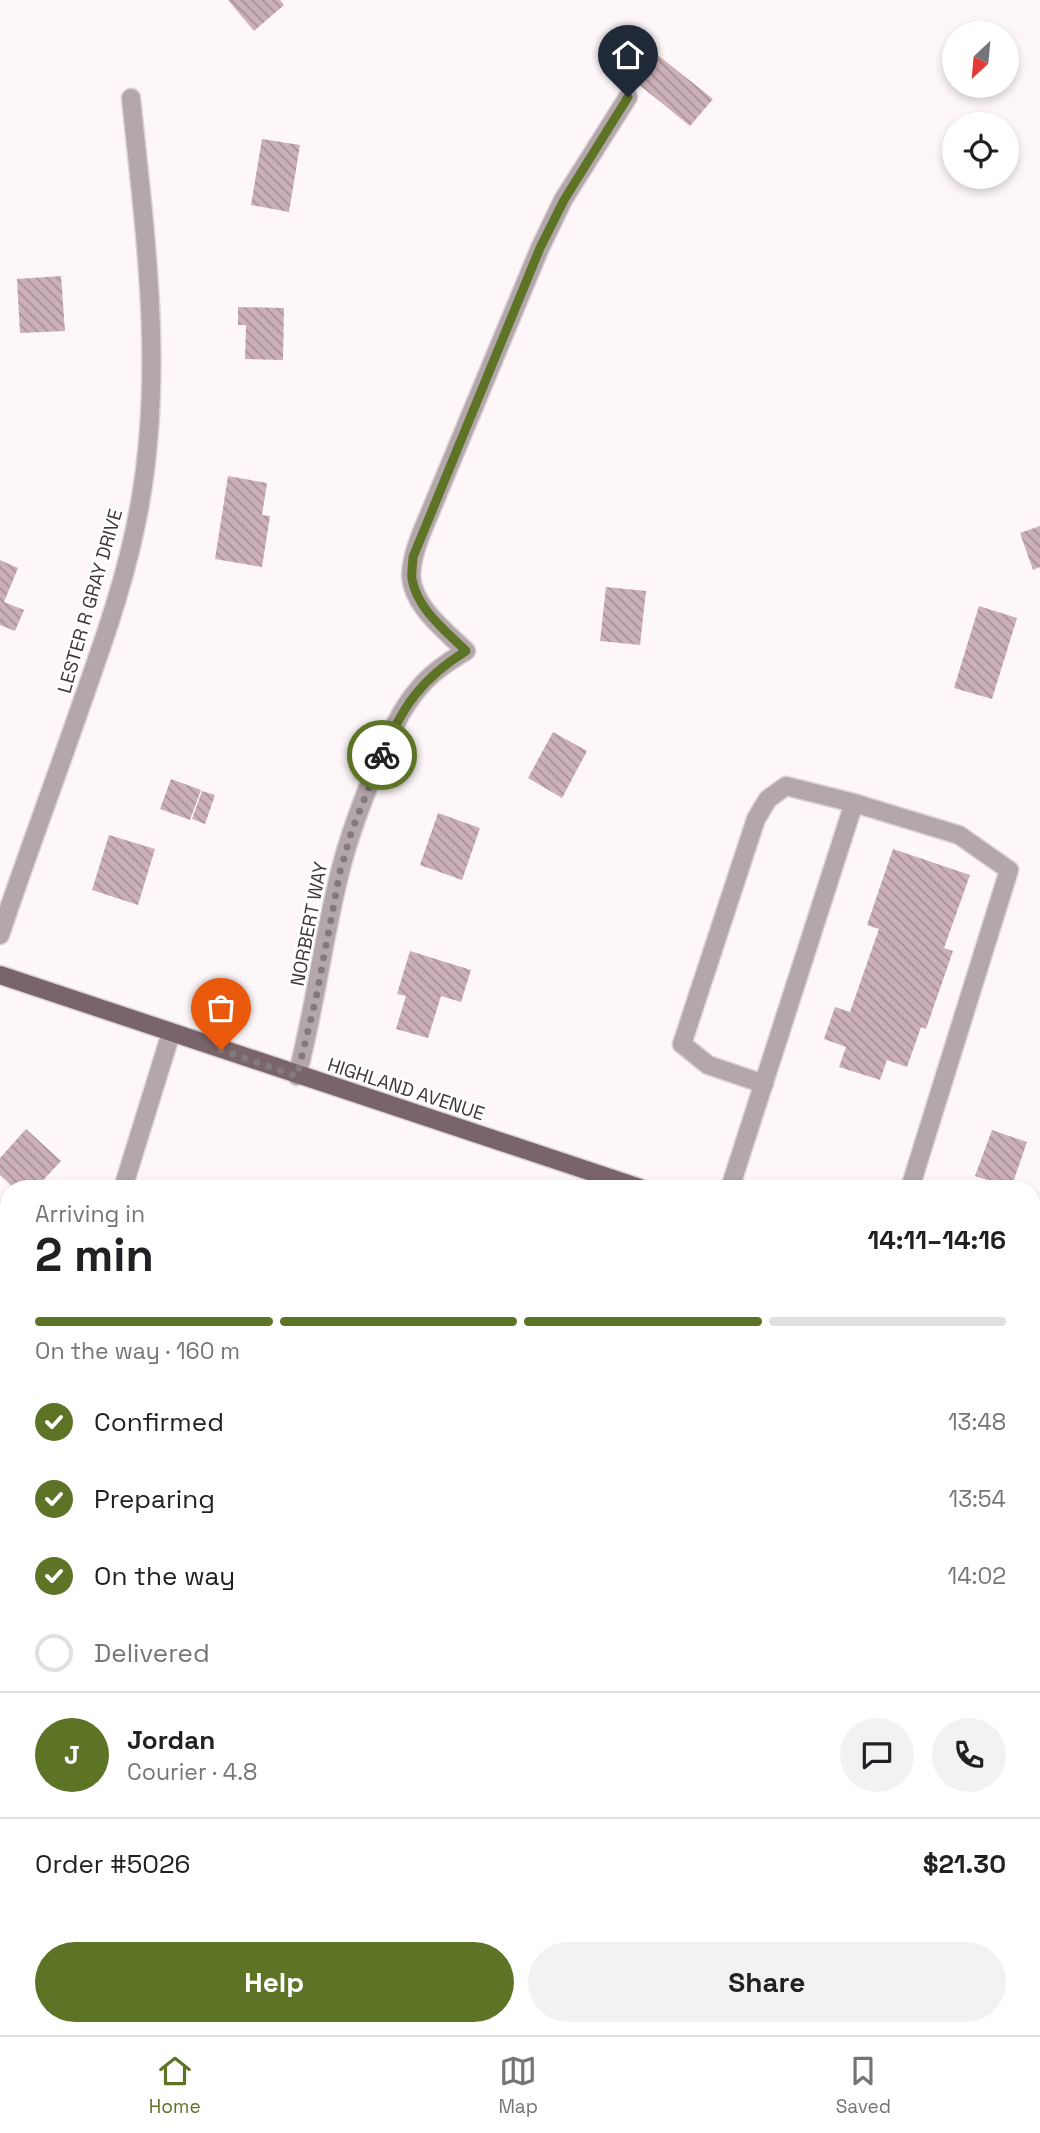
<!DOCTYPE html>
<html lang="en">
<head>
<meta charset="utf-8">
<style>
	body { margin:0; font-family:"Space Grotesk",sans-serif; background:#f2f2f2; color:#202124; height:100vh; display:flex; flex-direction:column; font-size:26px; white-space:nowrap }
	* { box-sizing:border-box; margin:0 }
	p { font-size:23px; color:#757577 }
	.icon { flex:none; width:38px; height:38px; fill:none; stroke:currentColor; stroke-width:2; stroke-linecap:round; stroke-linejoin:round }
	.map { position:relative; flex:1; overflow:hidden }
	.panel { position:absolute; left:0px; top:1180px; width:1041px; height:856px; display:flex; flex-direction:column; background:#fff; border-radius:28px 28px 0 0; box-shadow:0 4px 10px #0003 }
	.panel>* { flex:none }
	.needle { width:46px; rotate:206deg }
	.fabs { position:absolute; left:942px; top:21px; display:grid; gap:14px }
	.fabs a { display:grid; place-items:center; width:77px; height:77px; border-radius:50%; background:#fff; box-shadow:0 4px 10px #0003; font-size:35px }
	.pin { position:absolute; display:grid; place-items:center; width:60px; height:60px; color:#fff; margin:-72px -30px; border-radius:50% 50% 50% 0; rotate:-45deg; box-shadow:0 0 7px #0007 }
	.pin .icon { rotate:45deg }
	.courier { position:absolute; display:grid; place-items:center; width:70px; height:70px; margin:-35px; border:5px solid #5d7325; border-radius:50%; background:#fff; color:#222; box-shadow:0 2px 9px #0007 }
	.summary em { font-style:normal; font-weight:700 }
	.summary div { display:flex; flex-direction:column-reverse }
	.summary { display:flex; align-items:center; justify-content:space-between; height:119px; padding:0 35px }
	h1 { font-size:46px; font-weight:700; line-height:52px }
	.bar { display:grid; grid-template-columns:repeat(4,1fr); gap:10px 7px; align-content:center; height:84px; padding:0 35px }
	.bar i { height:9px; border-radius:5px; background:#e0e0e0 }
	.bar .on { background:#5d7325 }
	.bar p { grid-column:span 4 }
	.line { display:flex; align-items:center; gap:18px; padding:0 35px; border-top:2px solid #e0e0e0 }
	.line div { flex:1 }
	.round { display:grid; place-items:center; flex:none; width:74px; height:74px; border-radius:37px; background:#f2f2f2 }
	ol { padding:0 35px; list-style:none }
	li { display:flex; align-items:center; gap:21px; height:77px }
	li p { margin-inline-start:auto }
	li .icon { padding:7px; border-radius:50%; background:#5d7325; color:#fff; stroke-width:4 }
	li:last-child { color:#757577 }
	li i { width:38px; height:38px; border:4px solid #e0e0e0; border-radius:50% }
	.action { display:flex; gap:14px; margin-top:auto; padding:14px 35px }
	.action a { flex:1; height:80px; border-radius:42px; background:#5d7325; color:#fff; font-size:28px; font-weight:700; line-height:80px; text-align:center }
	.action a+a { background:#f2f2f2; color:#202124 }
	.dock { display:flex; justify-content:space-around; align-items:center; height:98px; border-top:2px solid #e0e0e0; background:#fff; font-size:19px; color:#757577 }
	.dock a { display:grid; justify-items:center; gap:4px }
	.dock .on { color:#5d7325 }
	.map>svg:first-child { display:block }
</style>
</head>
<body>
<div class="map">
<svg width="1040" height="2035" viewBox="0 0 1040 2035">
	<defs>
		<pattern id="building-back-hatch" width="6" height="6" patternUnits="userSpaceOnUse" patternTransform="scale(1.75)"><rect width="6" height="6" fill="#ccb0b8"/><path d="M-1 5l2 2M0 0l6 6M5-1l2 2" fill="none" stroke="#a79097"/></pattern>
	</defs>
	<rect width="100%" height="100%" fill="#fdf7f9"/>
	<path fill="url(#building-back-hatch)" d="M 228,0 L 280,0 L 284,5 L 254,31 Z
		M 649,48 L 713,99 L 690,126 L 627,75 Z
		M 262,139 L 300,145 L 289,212 L 251,205 Z
		M 61,276 L 65,331 L 20,333 L 17,279 Z
		M 238,307 L 284,308 L 283,360 L 245,359 L 246,325 L 238,325 Z
		M 228,476 L 267,483 L 262,515 L 270,516 L 262,567 L 215,559 Z
		M 1040,526 L 1040,567 L 1033,570 L 1020,533 Z
		M 0,560 L 18,568 L 4,602 L 24,610 L 15,631 L 0,625 Z
		M 606,587 L 646,591 L 640,645 L 600,641 Z
		M 979,606 L 1017,618 L 992,699 L 954,688 Z
		M 553,732 L 587,751 L 562,798 L 528,778 Z
		M 171,779 L 201,790 L 190,820 L 160,809 Z
		M 202,791 L 215,795 L 205,824 L 192,819 Z
		M 438,813 L 480,828 L 462,880 L 420,865 Z
		M 109,835 L 155,849 L 138,905 L 92,890 Z
		M 893,849 L 970,875 L 944,948 L 953,951 L 926,1029 L 921,1027 L 907,1067 L 887,1060 L 880,1080 L 839,1067 L 846,1047 L 824,1039 L 835,1007 L 850,1012 L 879,929 L 867,925 Z
		M 410,951 L 471,970 L 461,1002 L 441,996 L 428,1038 L 396,1029 L 406,996 L 397,994 Z
		M 26,1129 L 61,1161 L 36,1188 L 14,1188 L 0,1175 L 0,1158 Z
		M 992,1130 L 1027,1142 L 1011,1188 L 975,1176 Z
		M 1033,1462 L 1040,1464 L 1040,1505 L 1032,1503 Z
		M 1032,1720 L 1040,1723 L 1040,1772 L 1032,1769 Z
		M 1032,1935 L 1040,1939 L 1040,1946 L 1033,1964 Z
		M 409,2026 L 450,2026 L 465,2031 L 463,2035 L 407,2035 Z"/>
	<g fill="none" stroke-linecap="round" stroke-linejoin="round">
		<defs>
			<path id="minor" d="M 0,935 C 25,860 53,786 79,711 C 103,643 128,574 140,503 C 164,368 145,233 131,98
				M 297,1076 C 315,1008 323,939 340,872 C 349,836 362,801 377,766 C 388,739 400,709 420,687 C 432,672 449,661 466,651 C 446,631 413,607 411,576 C 411,562 416,547 421,534 L 540,248 L 563,200 L 628,97
				M 764,1084 L 708,1065 L 682,1044 L 756,819 L 768,799 L 786,786 L 854,803
				M 123,1188 L 171,1033
				M 730,1188 L 854,803 L 959,835 L 1009,870 L 910,1188
				M 0,1485 L 9,1475
				M 1032,1850 L 1040,1852
				M 334,2035 L 337,2026"/>
			<path id="major" d="M 0,975 L 640,1188
				M 1032,1320 L 1040,1323"/>
		</defs>
		<use href="#minor" stroke="#dbd4d7" stroke-width="21"/>
		<use href="#major" stroke="#dbd4d7" stroke-width="21"/>
		<use href="#minor" stroke="#b4a7ab" stroke-width="18"/>
		<use href="#major" stroke="#79646a" stroke-width="18"/>
	</g>
	<g fill="none" stroke-linecap="round" stroke-linejoin="round">
		<path stroke="#837a7d" stroke-width="7" stroke-dasharray="0 12.6" d="M 221,1050 L 297,1076 L 316,998 L 340,872 L 352,830 L 382,755"/>
		<path stroke="#5d7325" stroke-width="9" d="M 382,755 C 402,707 421,679 466,651 C 446,631 417,609 412,579 C 411,572 413,564 413,557 L 540,248 L 564,200 L 628,97"/>
	</g>
	<g text-anchor="middle" dominant-baseline="central" stroke-width="5" stroke-linejoin="round" paint-order="stroke">
		<g font-size="19" fill="#42363a" stroke="#fff">
			<text transform="translate(90 601) rotate(-74)">LESTER R GRAY DRIVE</text>
			<text transform="translate(309 924) rotate(-79)">NORBERT WAY</text>
			<text transform="translate(406 1089) rotate(18)">HIGHLAND AVENUE</text>
		</g>
	</g>
</svg>
<div class="fabs">
<a><svg class="needle" viewBox="-14 -14 28 28"><path d="M0-13l5 13h-10z" fill="#e53935"/><path d="M0 13l5-13h-10z" fill="#757577"/></svg></a>
<a><svg class="icon" aria-label="locate" viewBox="0 0 24 24"><circle cx="12" cy="12" r="6"/><path d="M12 2v4M12 18v4M2 12h4M18 12h4"/></svg></a>
</div>
<div class="pin" style="left:221px;top:1050px;background:#ea580c"><svg class="icon" aria-label="bag" viewBox="0 0 24 24"><path d="M5 8h14l-1 12H6zM9 8a3 3 0 0 1 6 0"/></svg></div>
<div class="pin" style="left:628px;top:97px;background:#1f2937"><svg class="icon" aria-label="home" viewBox="0 0 24 24"><path d="M3 11l9-7 9 7M6 9v11h12V9"/></svg></div>
<div class="courier" style="left:382px;top:755px"><svg class="icon" aria-label="bike" viewBox="0 0 24 24"><circle cx="6" cy="16" r="4"/><circle cx="18" cy="16" r="4"/><path d="M6 16l4-8h5l3 8M10 8l3 8H6M13 5h3"/></svg></div>
<section class="panel">
<div class="summary"><div><h1>2 min</h1><p>Arriving in</p></div><em>14:11–14:16</em></div>
<div class="bar"><i class="on"></i><i class="on"></i><i class="on"></i><i></i><p>On the way · 160 m</p></div>
<ol>
<li><svg class="icon" aria-label="check" viewBox="0 0 24 24"><path d="M5 12l5 5 9-10"/></svg>Confirmed<p>13:48</p></li>
<li><svg class="icon" aria-label="check" viewBox="0 0 24 24"><path d="M5 12l5 5 9-10"/></svg>Preparing<p>13:54</p></li>
<li><svg class="icon" aria-label="check" viewBox="0 0 24 24"><path d="M5 12l5 5 9-10"/></svg>On the way<p>14:02</p></li>
<li><i></i>Delivered</li>
</ol>
<div class="line" style="height:126px"><b class="round" style="background:#5d7325;color:#fff">J</b><div><b>Jordan</b><p>Courier · 4.8</p></div><a class="round"><svg class="icon" aria-label="chat" viewBox="0 0 24 24"><path d="M4 5h16v11H9l-5 4z"/></svg></a><a class="round"><svg class="icon" aria-label="phone" viewBox="0 0 24 24"><path d="M5 4h4l2 5-3 2q2 4 5 5l2-3 5 2v4C11 20 4 13 5 4z"/></svg></a></div>
<div class="line" style="height:91px"><div>Order #5026</div><b>$21.30</b></div>
<div class="action"><a>Help</a><a>Share</a></div>
</section>
</div>
<nav class="dock">
<a class="on"><svg class="icon" aria-label="home" viewBox="0 0 24 24"><path d="M3 11l9-7 9 7M6 9v11h12V9"/></svg>Home</a>
<a><svg class="icon" aria-label="map" viewBox="0 0 24 24"><path d="M3 6l6-2 6 2 6-2v14l-6 2-6-2-6 2zM9 4v14M15 6v14"/></svg>Map</a>
<a><svg class="icon" aria-label="saved" viewBox="0 0 24 24"><path d="M7 4h10v16l-5-4-5 4z"/></svg>Saved</a>
</nav>
</body>
</html>
